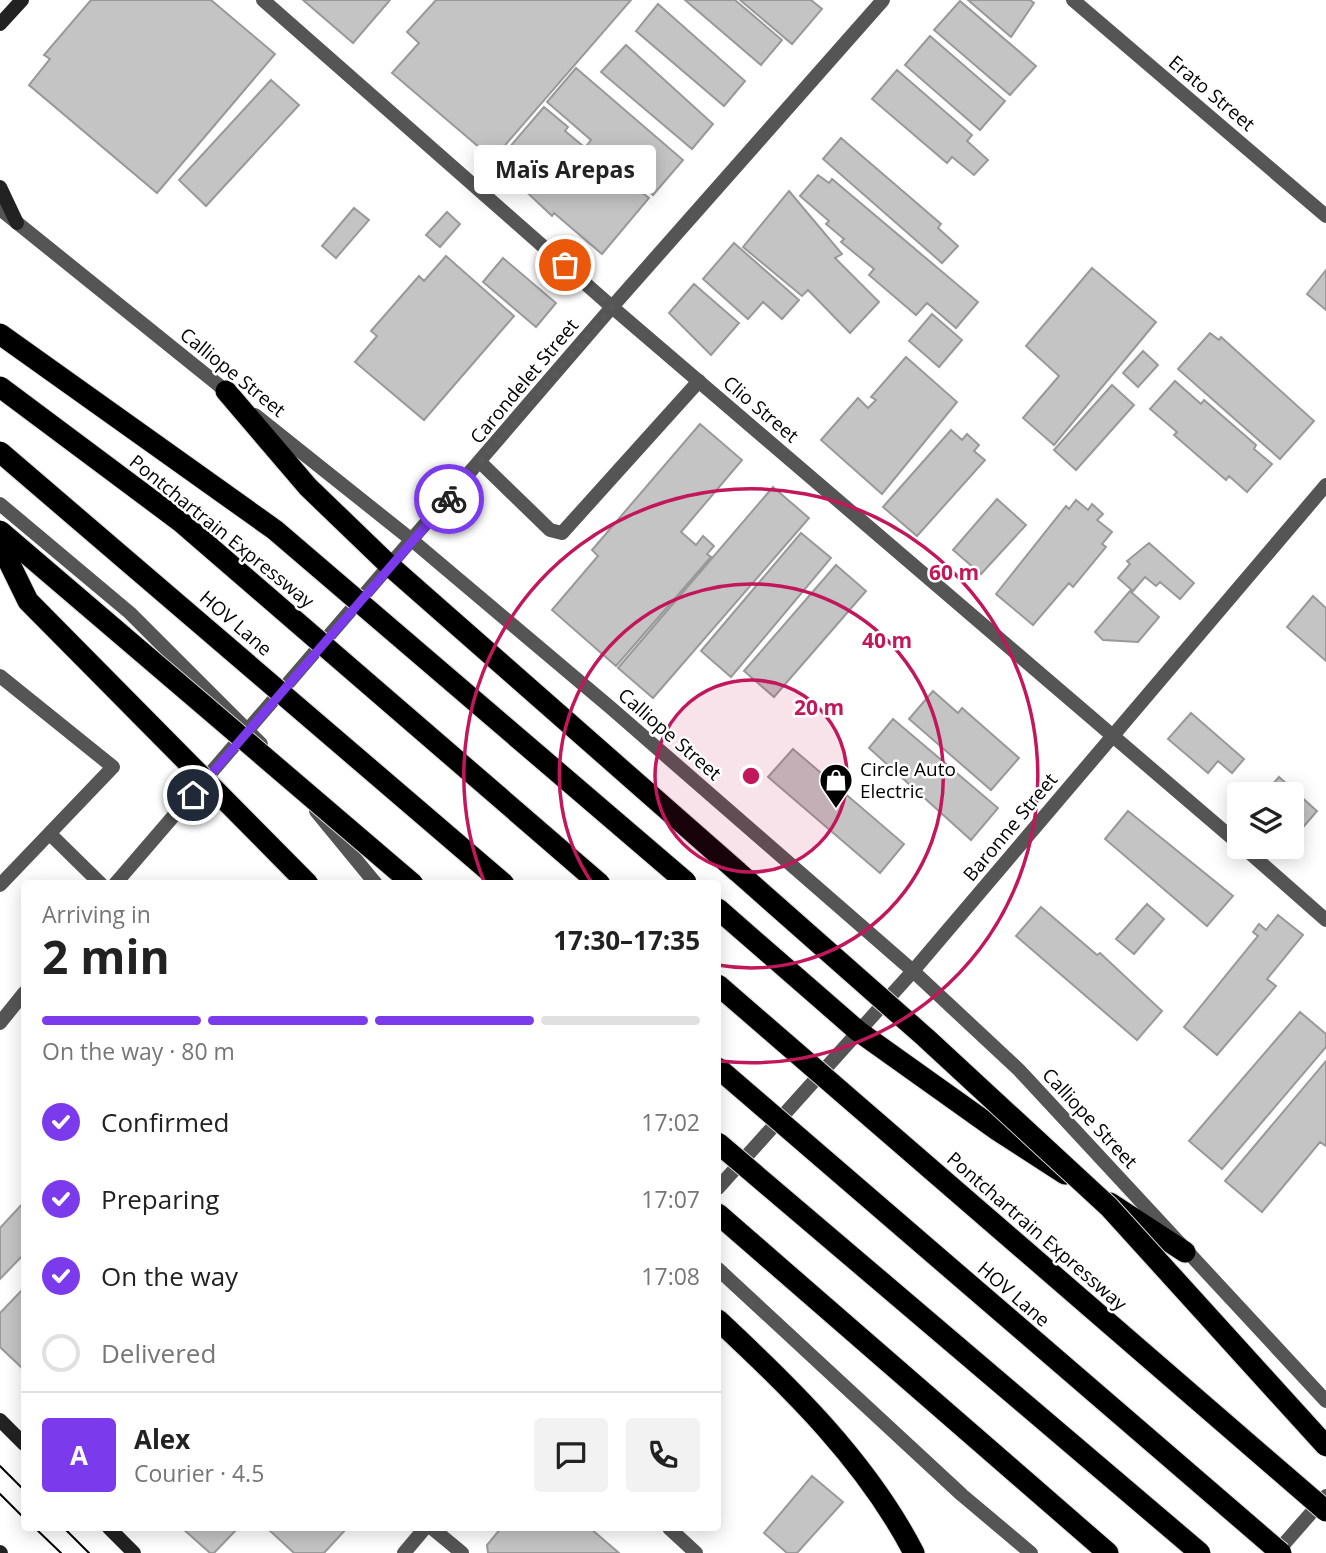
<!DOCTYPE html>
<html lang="en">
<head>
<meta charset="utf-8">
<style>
	body { margin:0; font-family:"Open Sans",sans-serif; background:#f2f2f2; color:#222; height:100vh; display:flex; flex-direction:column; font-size:26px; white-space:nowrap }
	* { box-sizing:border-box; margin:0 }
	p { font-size:23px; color:#767676 }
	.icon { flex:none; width:38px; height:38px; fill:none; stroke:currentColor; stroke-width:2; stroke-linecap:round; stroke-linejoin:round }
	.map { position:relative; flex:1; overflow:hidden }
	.panel { position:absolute; left:21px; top:880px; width:700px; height:651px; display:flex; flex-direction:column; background:#fff; border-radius:7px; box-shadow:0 4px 18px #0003 }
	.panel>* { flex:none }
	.fabs { position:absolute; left:1227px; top:782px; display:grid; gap:14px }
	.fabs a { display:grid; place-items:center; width:77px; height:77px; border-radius:7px; background:#fff; box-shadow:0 4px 18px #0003; font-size:35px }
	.pin { position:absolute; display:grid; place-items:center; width:60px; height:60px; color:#fff; margin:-30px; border:4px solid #fff; border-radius:50%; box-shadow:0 2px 7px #0007 }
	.courier { position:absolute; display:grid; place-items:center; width:70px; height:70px; margin:-35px; border:5px solid #7c3aed; border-radius:50%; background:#fff; color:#222; box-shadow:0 2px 9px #0007 }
	.bubble { position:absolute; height:49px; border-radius:7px; background:#fff; box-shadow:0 4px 18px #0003; font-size:23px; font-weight:700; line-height:49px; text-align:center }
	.overview em { font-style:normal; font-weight:700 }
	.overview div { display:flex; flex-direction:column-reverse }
	.overview { display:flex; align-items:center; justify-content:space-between; height:119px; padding:0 21px }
	h1 { font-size:46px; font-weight:700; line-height:52px }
	.bar { display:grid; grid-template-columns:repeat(4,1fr); gap:10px 7px; align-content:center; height:84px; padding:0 21px }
	.bar i { height:9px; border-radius:5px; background:#e0e0e0 }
	.bar .on { background:#7c3aed }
	.bar p { grid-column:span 4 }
	.line { display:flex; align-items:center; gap:18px; padding:0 21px; border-top:2px solid #e0e0e0 }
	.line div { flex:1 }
	.round { display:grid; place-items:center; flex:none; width:74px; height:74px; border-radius:7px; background:#f2f2f2 }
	ol { padding:0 21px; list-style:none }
	li { display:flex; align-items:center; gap:21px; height:77px }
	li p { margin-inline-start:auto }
	li .icon { padding:7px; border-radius:50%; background:#7c3aed; color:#fff; stroke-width:4 }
	li:last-child { color:#767676 }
	li i { width:38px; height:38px; border:4px solid #e0e0e0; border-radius:50% }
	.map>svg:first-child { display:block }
</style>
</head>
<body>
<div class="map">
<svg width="1326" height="1553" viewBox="0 0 1326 1553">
	<rect width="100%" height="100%" fill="#fff"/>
	<path fill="#c4c4c4" stroke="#999" stroke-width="2" d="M 91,0 L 211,0 L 275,54 L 157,193 L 29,85 L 50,59 L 44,55 Z
		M 303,0 L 390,0 L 353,43 Z
		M 436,0 L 631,0 L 493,159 L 392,73 L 419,43 L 407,32 Z
		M 685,0 L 735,0 L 782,40 L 761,65 Z
		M 740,0 L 811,0 L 822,9 L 792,44 Z
		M 968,0 L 1030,0 L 1034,3 L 1011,37 Z
		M 960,1 L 1036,66 L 1010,95 L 934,30 Z
		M 658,4 L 745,81 L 724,106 L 636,31 Z
		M 930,36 L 1005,101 L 980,130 L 905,65 Z
		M 626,45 L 713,124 L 692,149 L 601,72 Z
		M 576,68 L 683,160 L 653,195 L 604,153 L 601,157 L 587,145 L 591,140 L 547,102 Z
		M 897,70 L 972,135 L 967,141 L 988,160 L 974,175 L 952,157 L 947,163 L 872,99 Z
		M 271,80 L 299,105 L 206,206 L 179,180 Z
		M 544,107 L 568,127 L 565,131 L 588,150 L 576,164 L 588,175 L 600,161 L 649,198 L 602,254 L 554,213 L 552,216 L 496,163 Z
		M 841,138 L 941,224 L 938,228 L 958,246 L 942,263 L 823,159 Z
		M 818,175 L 829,183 L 832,179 L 978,302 L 956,328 L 927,303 L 916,315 L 869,275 L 874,269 L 841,242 L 844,239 L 826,224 L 829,221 L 800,196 Z
		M 789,191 L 842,254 L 835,258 L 879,302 L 850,333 L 808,290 L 802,296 L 743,247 Z
		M 354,208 L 369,220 L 336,258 L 322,246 Z
		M 447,212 L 460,224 L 440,247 L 426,235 Z
		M 734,243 L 799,300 L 782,319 L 763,302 L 748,319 L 703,279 Z
		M 446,256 L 514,316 L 424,420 L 355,362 L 377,336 L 371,331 L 419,276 L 424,281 Z
		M 503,258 L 556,303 L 536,327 L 483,282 Z
		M 1092,268 L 1156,322 L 1054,445 L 1023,418 L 1059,376 L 1026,346 Z
		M 1326,270 L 1326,310 L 1307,294 Z
		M 694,284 L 739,323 L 711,355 L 669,313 Z
		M 932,314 L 962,340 L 939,367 L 909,341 Z
		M 1210,333 L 1219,340 L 1221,337 L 1314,421 L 1280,459 L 1178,369 Z
		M 1143,351 L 1158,365 L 1138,387 L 1123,373 Z
		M 906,357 L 957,402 L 882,494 L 821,440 L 858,398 L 868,408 L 876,400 L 871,397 Z
		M 1175,381 L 1201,404 L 1204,400 L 1256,445 L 1254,449 L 1272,464 L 1247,492 L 1229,476 L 1226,480 L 1174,435 L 1177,432 L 1150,409 Z
		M 1112,385 L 1134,405 L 1076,470 L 1054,450 Z
		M 700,424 L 742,460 L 681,532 L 696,545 L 703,536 L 714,546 L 707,554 L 711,557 L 616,666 L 552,610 L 598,556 L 592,550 Z
		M 951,430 L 962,440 L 967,434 L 979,445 L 974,451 L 985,460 L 917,536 L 883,507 Z
		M 773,487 L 809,518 L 653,698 L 618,668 Z
		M 997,499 L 1026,525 L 981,574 L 953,550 Z
		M 1076,500 L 1088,510 L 1092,504 L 1103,514 L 1097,520 L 1112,532 L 1102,544 L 1106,547 L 1073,587 L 1069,583 L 1033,625 L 996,594 L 1066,506 L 1069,509 Z
		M 801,533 L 831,558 L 731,677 L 701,651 Z
		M 1149,543 L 1194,583 L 1180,599 L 1160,582 L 1156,586 L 1145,577 L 1133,591 L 1118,578 L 1130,564 L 1127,561 Z
		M 836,565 L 866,591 L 774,697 L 744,671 Z
		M 1130,591 L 1159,617 L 1138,642 L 1103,640 L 1095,632 Z
		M 1313,596 L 1326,608 L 1326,661 L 1287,627 Z
		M 933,691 L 958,713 L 962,708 L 1019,758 L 991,790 L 909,719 Z
		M 1191,713 L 1244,759 L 1232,773 L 1218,761 L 1208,773 L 1168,739 Z
		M 893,719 L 998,808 L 971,840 L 869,748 Z
		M 793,749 L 904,844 L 880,873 L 768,777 Z
		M 1279,777 L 1317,811 L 1292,840 L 1292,794 L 1264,794 Z
		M 1128,811 L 1233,896 L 1207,926 L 1105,839 Z
		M 1147,904 L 1164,919 L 1134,954 L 1116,939 Z
		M 1041,907 L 1097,955 L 1100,953 L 1162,1011 L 1137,1040 L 1016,936 Z
		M 1278,915 L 1303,935 L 1267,979 L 1276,986 L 1217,1055 L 1184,1027 L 1258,936 L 1253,932 L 1259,924 L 1266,930 Z
		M 1300,1012 L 1326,1034 L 1326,1047 L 1222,1169 L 1189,1141 Z
		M 1326,1061 L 1326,1146 L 1320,1142 L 1262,1212 L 1225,1181 Z
		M 24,1202 L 24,1254 L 0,1279 L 0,1228 Z
		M 24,1288 L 24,1370 L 0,1347 L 0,1313 Z
		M 812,1476 L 843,1502 L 797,1553 L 787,1553 L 764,1533 Z
		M 182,1528 L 238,1528 L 214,1553 L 210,1553 Z
		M 267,1528 L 347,1528 L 324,1553 L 294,1553 Z
		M 501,1528 L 590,1528 L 619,1553 L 488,1553 L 487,1545 Z"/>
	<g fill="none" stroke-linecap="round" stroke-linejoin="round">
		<defs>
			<path id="motorway" d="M 226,391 L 308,487 L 390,566 L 738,872
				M 718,909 L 858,1031 L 997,1130 L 1065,1174
				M 1110,1203 L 1185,1252
				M 718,1214 L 1108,1553
				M 718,1320 C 792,1389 867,1462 914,1553"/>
		</defs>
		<use href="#motorway" stroke="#dbdbdb" stroke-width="23"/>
		<path stroke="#555" stroke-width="14" d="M 481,463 L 550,530 L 562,533 L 699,381
			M 0,676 L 113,767 L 0,885
			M 50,834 L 101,884
			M 432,1528 L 462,1553
			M 669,1528 L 696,1553"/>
		<path stroke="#555" stroke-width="14" d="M 263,0 L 612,307 L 1239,844
			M 1073,0 L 1326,216
			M 1243,847 L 1326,920
			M 115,884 L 612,307 L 883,0
			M 0,1023 L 24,993
			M 718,1188 L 913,971 L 1326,485
			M 404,1553 L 425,1528"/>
		<path stroke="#555" stroke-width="14" d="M 0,209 L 231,395
			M 255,415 L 413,541 L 611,708 L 913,971 L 1019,1070 L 1326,1401
			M 0,504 L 130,613 L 261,744
			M 316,811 L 376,884
			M 718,1269 L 962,1495 L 1031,1553
			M 1276,1553 L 1326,1496"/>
		<path stroke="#222" stroke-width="14" d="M 0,24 L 22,0
			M 0,187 L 17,223
			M 0,1420 L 24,1444
			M 109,1528 L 134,1553
			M 0,1552 L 1,1553"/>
		<use href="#motorway" stroke="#000" stroke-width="21"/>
		<path stroke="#000" stroke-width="2" d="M 0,1466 L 24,1490
			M 0,1494 L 24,1518
			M 35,1528 L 61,1553
			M 64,1528 L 89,1553"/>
		<defs>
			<path id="motorway-bridge" d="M 0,334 L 275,530 L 686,882
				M 0,387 L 181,522 L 600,884
				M 0,452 L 504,884
				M 0,531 L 413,884
				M 0,544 L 28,601 L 308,884
				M 738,872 L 926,1038 L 1109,1207 L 1326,1446
				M 718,985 L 1326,1511
				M 718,1068 L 1281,1553
				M 718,1143 L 1200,1553"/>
		</defs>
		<use href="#motorway-bridge" stroke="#dbdbdb" stroke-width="23" stroke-linecap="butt"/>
		<use href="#motorway-bridge" stroke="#000" stroke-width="21"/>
	</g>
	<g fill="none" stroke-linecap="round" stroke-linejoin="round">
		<path stroke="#595959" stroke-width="7" stroke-dasharray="0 12.6" d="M 449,499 L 612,307 L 565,265"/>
		<path stroke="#7c3aed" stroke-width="9" d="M 193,795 L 449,499"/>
	</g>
	<circle cx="751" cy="776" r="96" fill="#c2185b" fill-opacity=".12"/>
	<g fill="none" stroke="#c2185b" stroke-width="3.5">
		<circle cx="751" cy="776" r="96"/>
		<path d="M592 883A192 192 0 1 1 718 965"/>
		<path d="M485 884A287 287 0 1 1 719 1061"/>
	</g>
	<defs>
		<symbol id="shop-pin" viewBox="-11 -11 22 30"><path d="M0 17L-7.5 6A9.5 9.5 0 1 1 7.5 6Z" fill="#000" stroke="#fff"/><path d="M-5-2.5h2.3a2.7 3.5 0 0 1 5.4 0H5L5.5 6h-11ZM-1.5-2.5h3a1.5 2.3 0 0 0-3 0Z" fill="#fff"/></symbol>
	</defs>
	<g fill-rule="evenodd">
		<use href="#shop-pin" x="817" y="761" width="38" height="52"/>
	</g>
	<g text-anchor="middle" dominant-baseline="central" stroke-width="5" stroke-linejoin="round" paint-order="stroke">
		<g font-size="19" fill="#000" stroke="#fff">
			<text transform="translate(1212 93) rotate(40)">Erato Street</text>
			<text transform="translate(233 372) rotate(39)">Calliope Street</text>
			<text transform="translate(524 381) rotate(-50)">Carondelet Street</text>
			<text transform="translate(761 409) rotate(40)">Clio Street</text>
			<text transform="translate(222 531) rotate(39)">Pontchartrain Expressway</text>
			<text transform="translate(236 623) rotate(41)">HOV Lane</text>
			<text transform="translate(670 734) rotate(41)">Calliope Street</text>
			<text transform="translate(1010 827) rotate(-50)">Baronne Street</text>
			<text transform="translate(1090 1118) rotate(47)">Calliope Street</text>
			<text transform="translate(1037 1231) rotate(41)">Pontchartrain Expressway</text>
			<text transform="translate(1014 1294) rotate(41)">HOV Lane</text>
		</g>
		<g font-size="19" fill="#000" stroke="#fff" text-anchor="start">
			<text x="860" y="769">Circle Auto<tspan x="860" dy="22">Electric</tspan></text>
		</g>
	</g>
	<circle cx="751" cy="776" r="10" fill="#c2185b" stroke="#fff" stroke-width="3.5"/>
	<g font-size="21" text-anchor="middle" font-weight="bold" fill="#c2185b" stroke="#fff" stroke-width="5" stroke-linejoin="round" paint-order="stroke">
		<text x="954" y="580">60 m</text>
		<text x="887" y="648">40 m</text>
		<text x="819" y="715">20 m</text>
	</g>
</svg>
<div class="fabs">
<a><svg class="icon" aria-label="layers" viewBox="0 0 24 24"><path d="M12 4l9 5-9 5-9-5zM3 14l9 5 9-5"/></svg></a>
</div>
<div class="pin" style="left:565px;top:265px;background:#ea580c"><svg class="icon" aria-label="bag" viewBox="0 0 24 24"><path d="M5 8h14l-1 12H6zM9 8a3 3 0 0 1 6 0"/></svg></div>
<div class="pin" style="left:193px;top:795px;background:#1f2937"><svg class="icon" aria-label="home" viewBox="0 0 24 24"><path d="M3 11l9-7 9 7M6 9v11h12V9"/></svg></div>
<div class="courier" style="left:449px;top:499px"><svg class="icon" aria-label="bike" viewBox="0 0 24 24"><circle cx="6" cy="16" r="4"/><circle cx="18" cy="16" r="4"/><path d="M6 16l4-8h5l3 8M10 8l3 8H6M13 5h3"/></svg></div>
<div class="bubble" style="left:474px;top:145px;width:182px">Maïs Arepas</div>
<section class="panel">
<div class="overview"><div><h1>2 min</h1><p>Arriving in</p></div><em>17:30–17:35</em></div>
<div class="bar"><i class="on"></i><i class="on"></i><i class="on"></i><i></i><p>On the way · 80 m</p></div>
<ol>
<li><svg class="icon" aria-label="check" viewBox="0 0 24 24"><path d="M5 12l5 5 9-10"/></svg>Confirmed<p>17:02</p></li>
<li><svg class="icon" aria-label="check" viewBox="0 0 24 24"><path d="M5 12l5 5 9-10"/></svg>Preparing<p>17:07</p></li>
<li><svg class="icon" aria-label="check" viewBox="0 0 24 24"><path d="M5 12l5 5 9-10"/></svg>On the way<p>17:08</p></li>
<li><i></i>Delivered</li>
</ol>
<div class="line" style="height:126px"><b class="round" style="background:#7c3aed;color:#fff">A</b><div><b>Alex</b><p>Courier · 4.5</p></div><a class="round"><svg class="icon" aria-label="chat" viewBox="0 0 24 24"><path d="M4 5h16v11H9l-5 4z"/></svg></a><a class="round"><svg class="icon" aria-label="phone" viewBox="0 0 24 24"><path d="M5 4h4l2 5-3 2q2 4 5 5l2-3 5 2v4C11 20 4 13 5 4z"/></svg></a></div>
</section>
</div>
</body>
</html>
